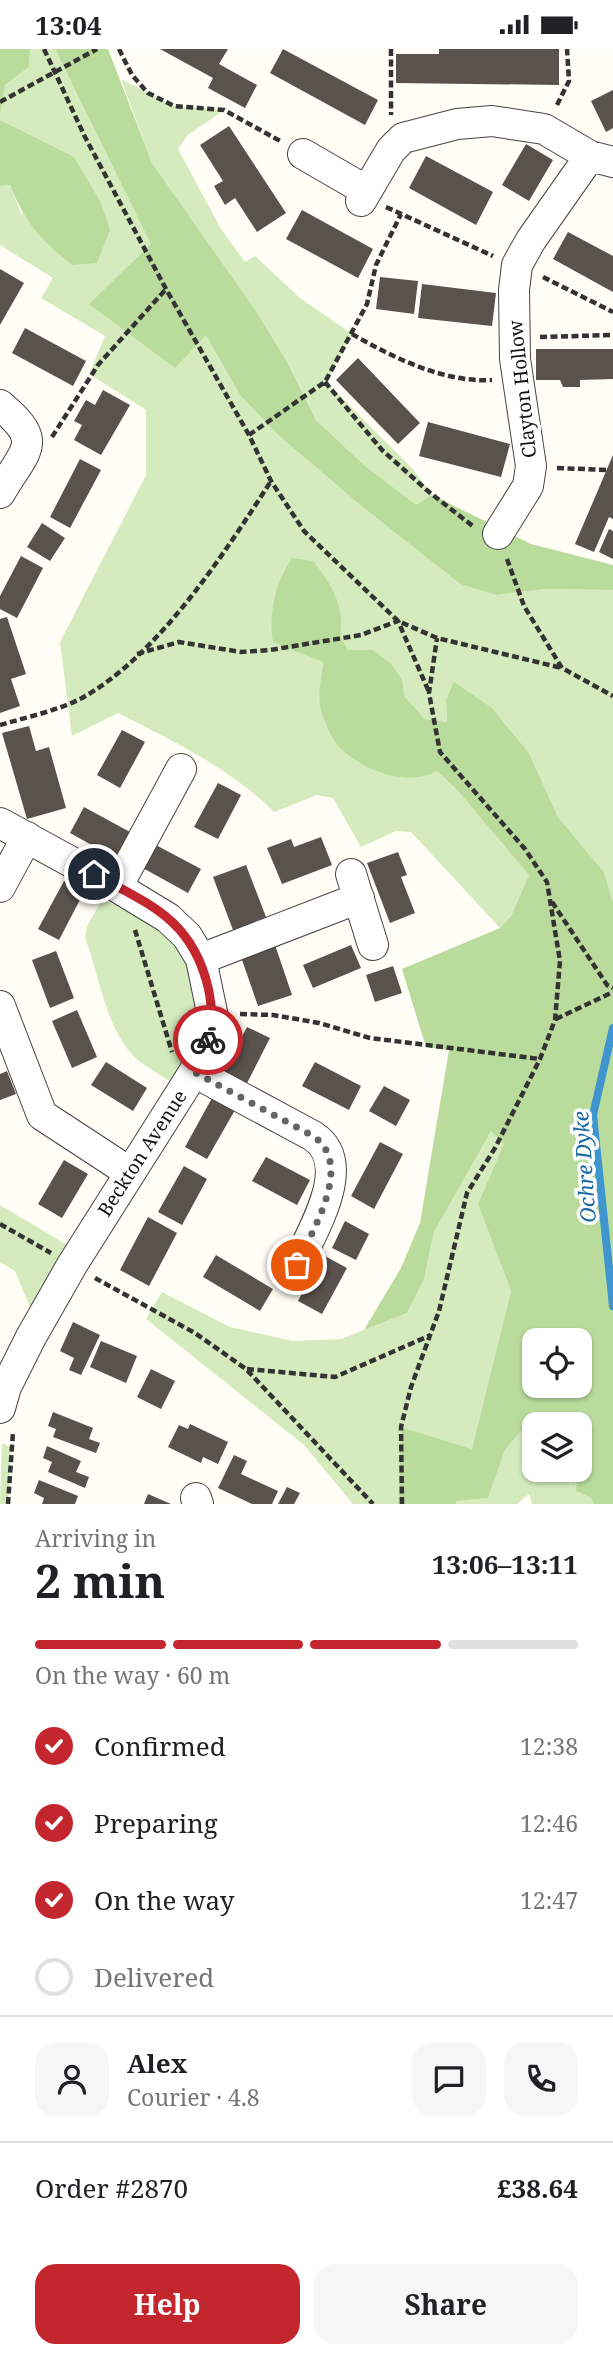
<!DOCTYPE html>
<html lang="en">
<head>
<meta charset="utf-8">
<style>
	body { margin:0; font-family:"Noto Serif",serif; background:#f6f6f6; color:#202124; height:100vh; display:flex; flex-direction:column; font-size:26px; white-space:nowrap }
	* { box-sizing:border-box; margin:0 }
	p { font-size:23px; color:#757577 }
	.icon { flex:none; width:38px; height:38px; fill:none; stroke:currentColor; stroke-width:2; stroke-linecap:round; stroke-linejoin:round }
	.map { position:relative; height:1455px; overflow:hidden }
	.sheet { display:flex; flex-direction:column; background:#fff; flex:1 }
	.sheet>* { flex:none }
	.controls { position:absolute; left:522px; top:1279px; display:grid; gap:14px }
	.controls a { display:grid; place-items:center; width:70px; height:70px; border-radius:14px; background:#fff; box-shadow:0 2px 5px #0004; font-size:35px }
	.pin { position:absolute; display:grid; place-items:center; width:60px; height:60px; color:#fff; margin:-30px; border:4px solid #fff; border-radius:50%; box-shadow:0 2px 7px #0007 }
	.courier { position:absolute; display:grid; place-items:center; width:70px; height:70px; margin:-35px; border:5px solid #c4262e; border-radius:50%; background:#fff; color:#222; box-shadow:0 2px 9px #0007 }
	.overview em { font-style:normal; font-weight:700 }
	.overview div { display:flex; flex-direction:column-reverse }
	.overview { display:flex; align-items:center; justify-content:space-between; height:119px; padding:0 35px }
	h1 { font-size:46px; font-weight:700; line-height:52px }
	.bar { display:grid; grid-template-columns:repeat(4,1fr); gap:10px 7px; align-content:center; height:84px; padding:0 35px }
	.bar i { height:9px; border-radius:5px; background:#e0e0e0 }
	.bar .selected { background:#c4262e }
	.bar p { grid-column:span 4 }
	.line { display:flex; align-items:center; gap:18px; padding:0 35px; border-top:2px solid #e0e0e0 }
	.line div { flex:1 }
	.round { display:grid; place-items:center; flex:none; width:74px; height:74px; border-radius:21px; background:#f6f6f6 }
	ol { padding:0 35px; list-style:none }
	li { display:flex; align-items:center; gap:21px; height:77px }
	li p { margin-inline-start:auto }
	li .icon { padding:7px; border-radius:50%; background:#c4262e; color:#fff; stroke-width:4 }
	li:last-child { color:#757577 }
	li i { width:38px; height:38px; border:4px solid #e0e0e0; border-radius:50% }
	.primary-button { display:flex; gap:14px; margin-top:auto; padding:14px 35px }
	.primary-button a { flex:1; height:80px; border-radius:21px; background:#c4262e; color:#fff; font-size:28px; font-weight:700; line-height:80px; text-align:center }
	.primary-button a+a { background:#f6f6f6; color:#202124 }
	.status { display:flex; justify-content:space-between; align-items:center; height:49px; padding:0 35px; background:#fff; direction:ltr }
	.status svg { height:19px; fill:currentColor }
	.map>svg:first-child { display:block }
</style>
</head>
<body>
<div class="status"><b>13:04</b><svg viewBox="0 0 49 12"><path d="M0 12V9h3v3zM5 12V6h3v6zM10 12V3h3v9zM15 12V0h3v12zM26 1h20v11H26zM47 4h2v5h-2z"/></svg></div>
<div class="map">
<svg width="613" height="1455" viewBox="0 0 613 1455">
	<rect width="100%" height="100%" fill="#fffdf5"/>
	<path fill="#d5ebbd" d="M 30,0 L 55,0 L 152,195 L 89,255 L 206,285 L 240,346 L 278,386 L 359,455 L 460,535 L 496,546 L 545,540 L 613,541 L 613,856 L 604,823 L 558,768 L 529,704 L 492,659 L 446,651 L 447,673 L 425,670 L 405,648 L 402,631 L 373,601 L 348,601 L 340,586 L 323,612 L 320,634 L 437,722 L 458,742 L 529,826 L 511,867 L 500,879 L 411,783 L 396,782 L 361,798 L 333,749 L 317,746 L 274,763 C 230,719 173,692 118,664 L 72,687 L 60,593 L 146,426 L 146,361 L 89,325 L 105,287 L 41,249 L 53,229 L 0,196 L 0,137 L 10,136 L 22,167 L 32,88 L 0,71 L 0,68 L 5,36 L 29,18 Z
		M 121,30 L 174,57 L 224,61 L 188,86 L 178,100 L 221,180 L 245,213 L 255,207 L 300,249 L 352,285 L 326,333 L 412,419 L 432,446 L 416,457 L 365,417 L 316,371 L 286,311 L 256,262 L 152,114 Z
		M 102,851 C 120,858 147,865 161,877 C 214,925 204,978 171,1033 C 161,1026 149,1020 139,1012 C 106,985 100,927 85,889 L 87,877 Z
		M 491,1081 L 505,1094 L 478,1155 L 511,1242 L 472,1400 L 401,1378 L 398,1455 L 353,1455 L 304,1396 L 146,1270 L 162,1243 L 230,1278 L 293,1292 L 341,1290 L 407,1264 L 424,1229 L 434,1183 Z
		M 0,1156 L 69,1197 L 31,1261 L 15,1222 L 0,1213 Z
		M 572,1369 L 572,1375 L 534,1376 L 534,1421 L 575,1421 L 576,1442 L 591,1449 L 593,1455 L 532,1455 L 529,1445 L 517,1455 L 456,1455 L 455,1452 L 488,1449 L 505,1401 L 529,1372 Z
		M 2,1394 L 11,1399 L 8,1455 L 0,1455 Z"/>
	<path fill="#b9dc9c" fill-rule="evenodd" d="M 0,0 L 30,0 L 29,18 L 5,36 L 0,68 Z
		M 55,0 L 108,0 L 152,114 L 256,262 L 286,311 L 316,371 L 365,417 L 416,456 L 432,446 L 531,495 L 613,516 L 613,541 L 545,540 L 496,546 L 460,535 L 359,455 L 278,386 L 240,346 L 206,286 L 175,319 L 89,255 L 151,195 Z
		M 0,71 L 74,108 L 100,152 L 110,181 L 97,214 L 72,216 C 40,190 26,175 10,136 L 0,137 Z
		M 292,509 L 313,512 C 330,533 346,558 340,586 L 348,601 L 373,601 L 392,616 L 402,631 L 405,648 L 425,670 L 447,673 L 446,651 L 454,633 L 492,659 L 529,704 L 558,768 L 604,823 L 613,854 L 613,1455 L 593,1455 L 591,1449 L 576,1442 L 579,1376 L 572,1375 L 571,1369 L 529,1372 L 505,1401 L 488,1449 L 456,1452 L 456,1455 L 398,1455 L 401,1378 L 472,1400 L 511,1242 L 478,1155 L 504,1095 L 491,1082 L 434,1183 L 424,1230 L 407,1264 L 364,1281 L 401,1219 L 420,1174 L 449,1001 L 426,998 L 402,920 L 500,879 L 511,867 L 529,826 L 458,742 L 437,722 C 406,738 367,723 341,700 C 334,694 326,677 323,667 C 316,651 321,629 323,613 L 273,593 C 268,565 276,532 292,509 ZM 534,1292 L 579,1292 L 579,1337 L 534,1337 Z"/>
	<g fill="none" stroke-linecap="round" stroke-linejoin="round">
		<path stroke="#3f96cf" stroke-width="8" d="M 613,979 L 593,1066 L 613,1257"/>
	</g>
	<path fill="#5a524d" d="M 160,0 L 228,0 L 219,15 L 257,36 L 245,59 L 208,39 L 213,29 Z
		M 283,0 L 378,51 L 365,76 L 270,24 Z
		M 439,0 L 559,0 L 559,36 L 396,34 L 396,5 L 439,5 Z
		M 613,41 L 613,79 L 606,83 L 591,52 Z
		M 229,77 L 286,164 L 257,183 L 235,149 L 225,156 L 214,137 L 223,132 L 200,96 Z
		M 526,95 L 553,111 L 529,152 L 502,136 Z
		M 426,107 L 493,143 L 476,176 L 409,139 Z
		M 302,161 L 373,200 L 358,229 L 286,190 Z
		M 568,183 L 613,207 L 613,243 L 553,210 Z
		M 0,220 L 24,234 L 0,276 Z
		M 380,228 L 418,232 L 414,265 L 376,260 Z
		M 422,235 L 496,244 L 492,277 L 418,269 Z
		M 25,279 L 86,312 L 73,337 L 12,304 Z
		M 536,300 L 613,300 L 613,330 L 580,331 L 580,338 L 563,338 L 560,331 L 536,331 Z
		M 358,309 L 420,374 L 398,395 L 336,331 Z
		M 103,341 L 130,356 L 101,406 L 74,391 L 82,376 L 74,372 L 86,351 L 95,356 Z
		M 428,373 L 510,395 L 501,428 L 419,407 Z
		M 613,406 L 613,470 L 609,468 L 594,503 L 575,495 Z
		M 80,410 L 101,421 L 70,479 L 50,468 Z
		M 42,474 L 65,489 L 50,512 L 27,498 Z
		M 609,480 L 613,482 L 613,510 L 599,503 Z
		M 21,507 L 43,519 L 17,569 L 0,560 L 0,547 Z
		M 7,568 L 26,625 L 11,630 L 20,657 L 0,664 L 0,570 Z
		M 29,677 L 36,702 L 49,698 L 66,759 L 27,770 L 2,684 Z
		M 122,681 L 145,693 L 120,739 L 97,726 Z
		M 218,734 L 241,746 L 218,790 L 194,778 Z
		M 84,758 L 130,783 L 115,809 L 70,784 Z
		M 321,788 L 332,816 L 282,835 L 267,799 L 291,790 L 294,798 Z
		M 154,795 L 201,820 L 188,844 L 141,818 Z
		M 398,803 L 407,826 L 401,828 L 415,864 L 390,874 L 367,814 Z
		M 246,816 L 266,868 L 233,881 L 213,828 Z
		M 64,832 L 84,843 L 59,891 L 38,880 Z
		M 274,893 L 292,946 L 258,957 L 240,905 Z
		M 351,896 L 361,919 L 313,939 L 303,916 Z
		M 56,902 L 74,949 L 50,959 L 32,911 Z
		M 393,917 L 402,944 L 375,953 L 366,926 Z
		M 77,961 L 97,1008 L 72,1019 L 52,972 Z
		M 247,978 L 270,989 L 246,1036 L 223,1024 Z
		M 106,1013 L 147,1039 L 133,1062 L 91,1036 Z
		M 315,1013 L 361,1037 L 349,1061 L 302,1037 Z
		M 7,1022 L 16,1045 L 0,1051 L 0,1025 Z
		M 384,1037 L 410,1051 L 396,1077 L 369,1062 Z
		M 212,1049 L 235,1061 L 207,1110 L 185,1098 Z
		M 380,1093 L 403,1105 L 374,1160 L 351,1147 Z
		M 266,1108 L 310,1131 L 297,1156 L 252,1132 Z
		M 64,1111 L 88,1125 L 62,1169 L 38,1155 Z
		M 184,1117 L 207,1130 L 182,1176 L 158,1163 Z
		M 148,1168 L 177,1184 L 149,1237 L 120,1221 Z
		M 345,1172 L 369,1185 L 356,1211 L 332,1199 Z
		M 216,1206 L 273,1240 L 260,1262 L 203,1228 Z
		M 323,1206 L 347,1219 L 322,1265 L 298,1252 Z
		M 73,1273 L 100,1286 L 81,1326 L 69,1321 L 74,1309 L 60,1302 Z
		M 101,1292 L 137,1307 L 126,1334 L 90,1318 Z
		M 151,1320 L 175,1332 L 161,1360 L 137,1348 Z
		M 53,1363 L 93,1379 L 89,1390 L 100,1394 L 96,1404 L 53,1388 L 56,1380 L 48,1377 Z
		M 190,1375 L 228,1393 L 218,1415 L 203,1408 L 201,1414 L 168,1398 L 179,1376 L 188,1380 Z
		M 47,1397 L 81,1412 L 76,1423 L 89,1428 L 85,1439 L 48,1423 L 52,1413 L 43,1409 Z
		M 234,1406 L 247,1412 L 241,1425 L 278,1442 L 272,1455 L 252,1455 L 218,1439 Z
		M 39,1431 L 78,1447 L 75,1455 L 42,1455 L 44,1449 L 34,1444 Z
		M 287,1438 L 300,1444 L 294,1455 L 278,1455 Z
		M 148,1445 L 171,1455 L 144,1455 Z"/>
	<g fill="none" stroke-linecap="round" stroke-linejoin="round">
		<defs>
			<path id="minor" d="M 303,105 L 367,142
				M 361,152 L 391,101 L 403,89 L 457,75 L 492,72 L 544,80 L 590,107 L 613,113
				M 0,356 C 45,394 26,399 0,444
				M 498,485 L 528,437 L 531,417 L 515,310 L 514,241 L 517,216 L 531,191 L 590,107
				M 0,774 L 117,838 L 168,869 L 187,887 L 201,910 L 213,968 L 210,988 L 194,1023 L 72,1216 L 31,1288 L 6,1338 L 0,1359
				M 351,825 L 373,896
				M 0,838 L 27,788
				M 117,838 L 181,720
				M 201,910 L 359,849
				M 0,957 L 42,1066 L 129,1123
				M 194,1023 L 313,1087 C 355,1115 312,1181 297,1216
				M 196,1449 L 198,1455"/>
		</defs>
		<use href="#minor" stroke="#444" stroke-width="32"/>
		<path stroke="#333" stroke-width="4.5" stroke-dasharray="7 3.5" stroke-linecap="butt" d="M 44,0 L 85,88 L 166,240 L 249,386 L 271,432 L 304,482 L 398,572 L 437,589 L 562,619
			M 119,0 L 132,26 L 148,44 L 174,57 L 224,61 L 282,93
			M 391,0 L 391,66
			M 0,53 L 97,0
			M 557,56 L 569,32 L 567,0
			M 386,158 L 493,207
			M 543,228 L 613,263
			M 352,285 C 392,308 444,334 492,331
			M 540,288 L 613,286
			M 325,333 L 382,401 L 429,443 L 474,478
			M 249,386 L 325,333 L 367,255 L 376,216 L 401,165
			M 52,388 L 98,316 L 166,240
			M 557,419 L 607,421
			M 507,510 L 524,557 L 562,619 L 613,647
			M 137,605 L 179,593 L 241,603 L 270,601 L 361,586 L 398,572 L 429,643
			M 0,676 C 27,668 57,662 82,649 C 159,606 224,505 271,432
			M 552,853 L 607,936 L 613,939
			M 135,881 L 172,1003
			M 240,965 L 273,966 L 319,974 L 370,989 L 540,1010
			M 556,970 L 613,943
			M 0,1175 L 51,1204
			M 95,1229 L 195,1284 L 246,1320 L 373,1455
			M 247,1320 L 335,1328 L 431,1286
			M 8,1455 L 13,1383
			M 402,1455 L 401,1378 L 411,1338 L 439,1262 L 467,1144 L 495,1099 L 540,1010 L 555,971 L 560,912 L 547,833 L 525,800 L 440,703 L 429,644 L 437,589"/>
		<use href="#minor" stroke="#fff" stroke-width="30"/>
	</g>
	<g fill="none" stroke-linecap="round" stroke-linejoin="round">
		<path stroke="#646461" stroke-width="7" stroke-dasharray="0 12.6" d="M 208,991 L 194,1023 L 313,1087 C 355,1115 312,1181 297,1216"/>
		<path stroke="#c4262e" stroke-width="9" d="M 94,825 C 151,856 192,871 208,938 C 212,956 214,974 208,991"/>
	</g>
	<g text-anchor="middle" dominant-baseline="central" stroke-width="7" stroke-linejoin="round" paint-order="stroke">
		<g font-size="19" fill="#111" stroke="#fff">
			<text transform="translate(522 340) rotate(-96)">Clayton Hollow</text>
			<text transform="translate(142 1104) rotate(-57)">Beckton Avenue</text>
		</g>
		<g font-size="21" font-style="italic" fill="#1768a6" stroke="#fff">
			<text transform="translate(584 1118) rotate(-94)">Ochre Dyke</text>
		</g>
	</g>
</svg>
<div class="controls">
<a><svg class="icon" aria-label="locate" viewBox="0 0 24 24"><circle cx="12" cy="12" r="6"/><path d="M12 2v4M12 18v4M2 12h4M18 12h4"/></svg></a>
<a><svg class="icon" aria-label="layers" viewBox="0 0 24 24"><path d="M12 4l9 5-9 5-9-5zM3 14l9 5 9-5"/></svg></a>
</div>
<div class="pin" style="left:297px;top:1216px;background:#ea580c"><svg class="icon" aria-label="bag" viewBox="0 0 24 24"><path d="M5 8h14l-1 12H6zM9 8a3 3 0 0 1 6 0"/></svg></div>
<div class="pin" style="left:94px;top:825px;background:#1f2937"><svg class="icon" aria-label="home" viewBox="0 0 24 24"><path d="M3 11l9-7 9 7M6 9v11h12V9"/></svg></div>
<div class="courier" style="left:208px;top:991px"><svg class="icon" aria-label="bike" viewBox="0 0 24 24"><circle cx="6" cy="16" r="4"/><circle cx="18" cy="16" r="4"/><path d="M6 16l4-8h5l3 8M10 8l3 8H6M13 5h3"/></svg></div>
</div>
<section class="sheet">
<div class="overview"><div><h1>2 min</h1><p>Arriving in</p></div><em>13:06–13:11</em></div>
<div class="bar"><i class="selected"></i><i class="selected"></i><i class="selected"></i><i></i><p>On the way · 60 m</p></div>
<ol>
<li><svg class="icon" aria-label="check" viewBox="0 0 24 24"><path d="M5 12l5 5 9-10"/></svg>Confirmed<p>12:38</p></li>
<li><svg class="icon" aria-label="check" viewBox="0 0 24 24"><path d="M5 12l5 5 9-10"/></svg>Preparing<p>12:46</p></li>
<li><svg class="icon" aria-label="check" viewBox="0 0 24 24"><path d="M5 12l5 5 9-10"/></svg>On the way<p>12:47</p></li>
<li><i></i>Delivered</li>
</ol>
<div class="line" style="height:126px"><a class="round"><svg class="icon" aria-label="person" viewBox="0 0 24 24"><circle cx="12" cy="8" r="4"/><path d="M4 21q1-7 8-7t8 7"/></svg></a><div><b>Alex</b><p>Courier · 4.8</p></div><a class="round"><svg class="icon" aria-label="chat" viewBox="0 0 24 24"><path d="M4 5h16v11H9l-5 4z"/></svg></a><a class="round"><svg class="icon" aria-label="phone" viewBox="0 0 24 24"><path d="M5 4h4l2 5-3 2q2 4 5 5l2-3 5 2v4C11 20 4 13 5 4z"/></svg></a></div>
<div class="line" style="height:91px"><div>Order #2870</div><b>£38.64</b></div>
<div class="primary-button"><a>Help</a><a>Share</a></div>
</section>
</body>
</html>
